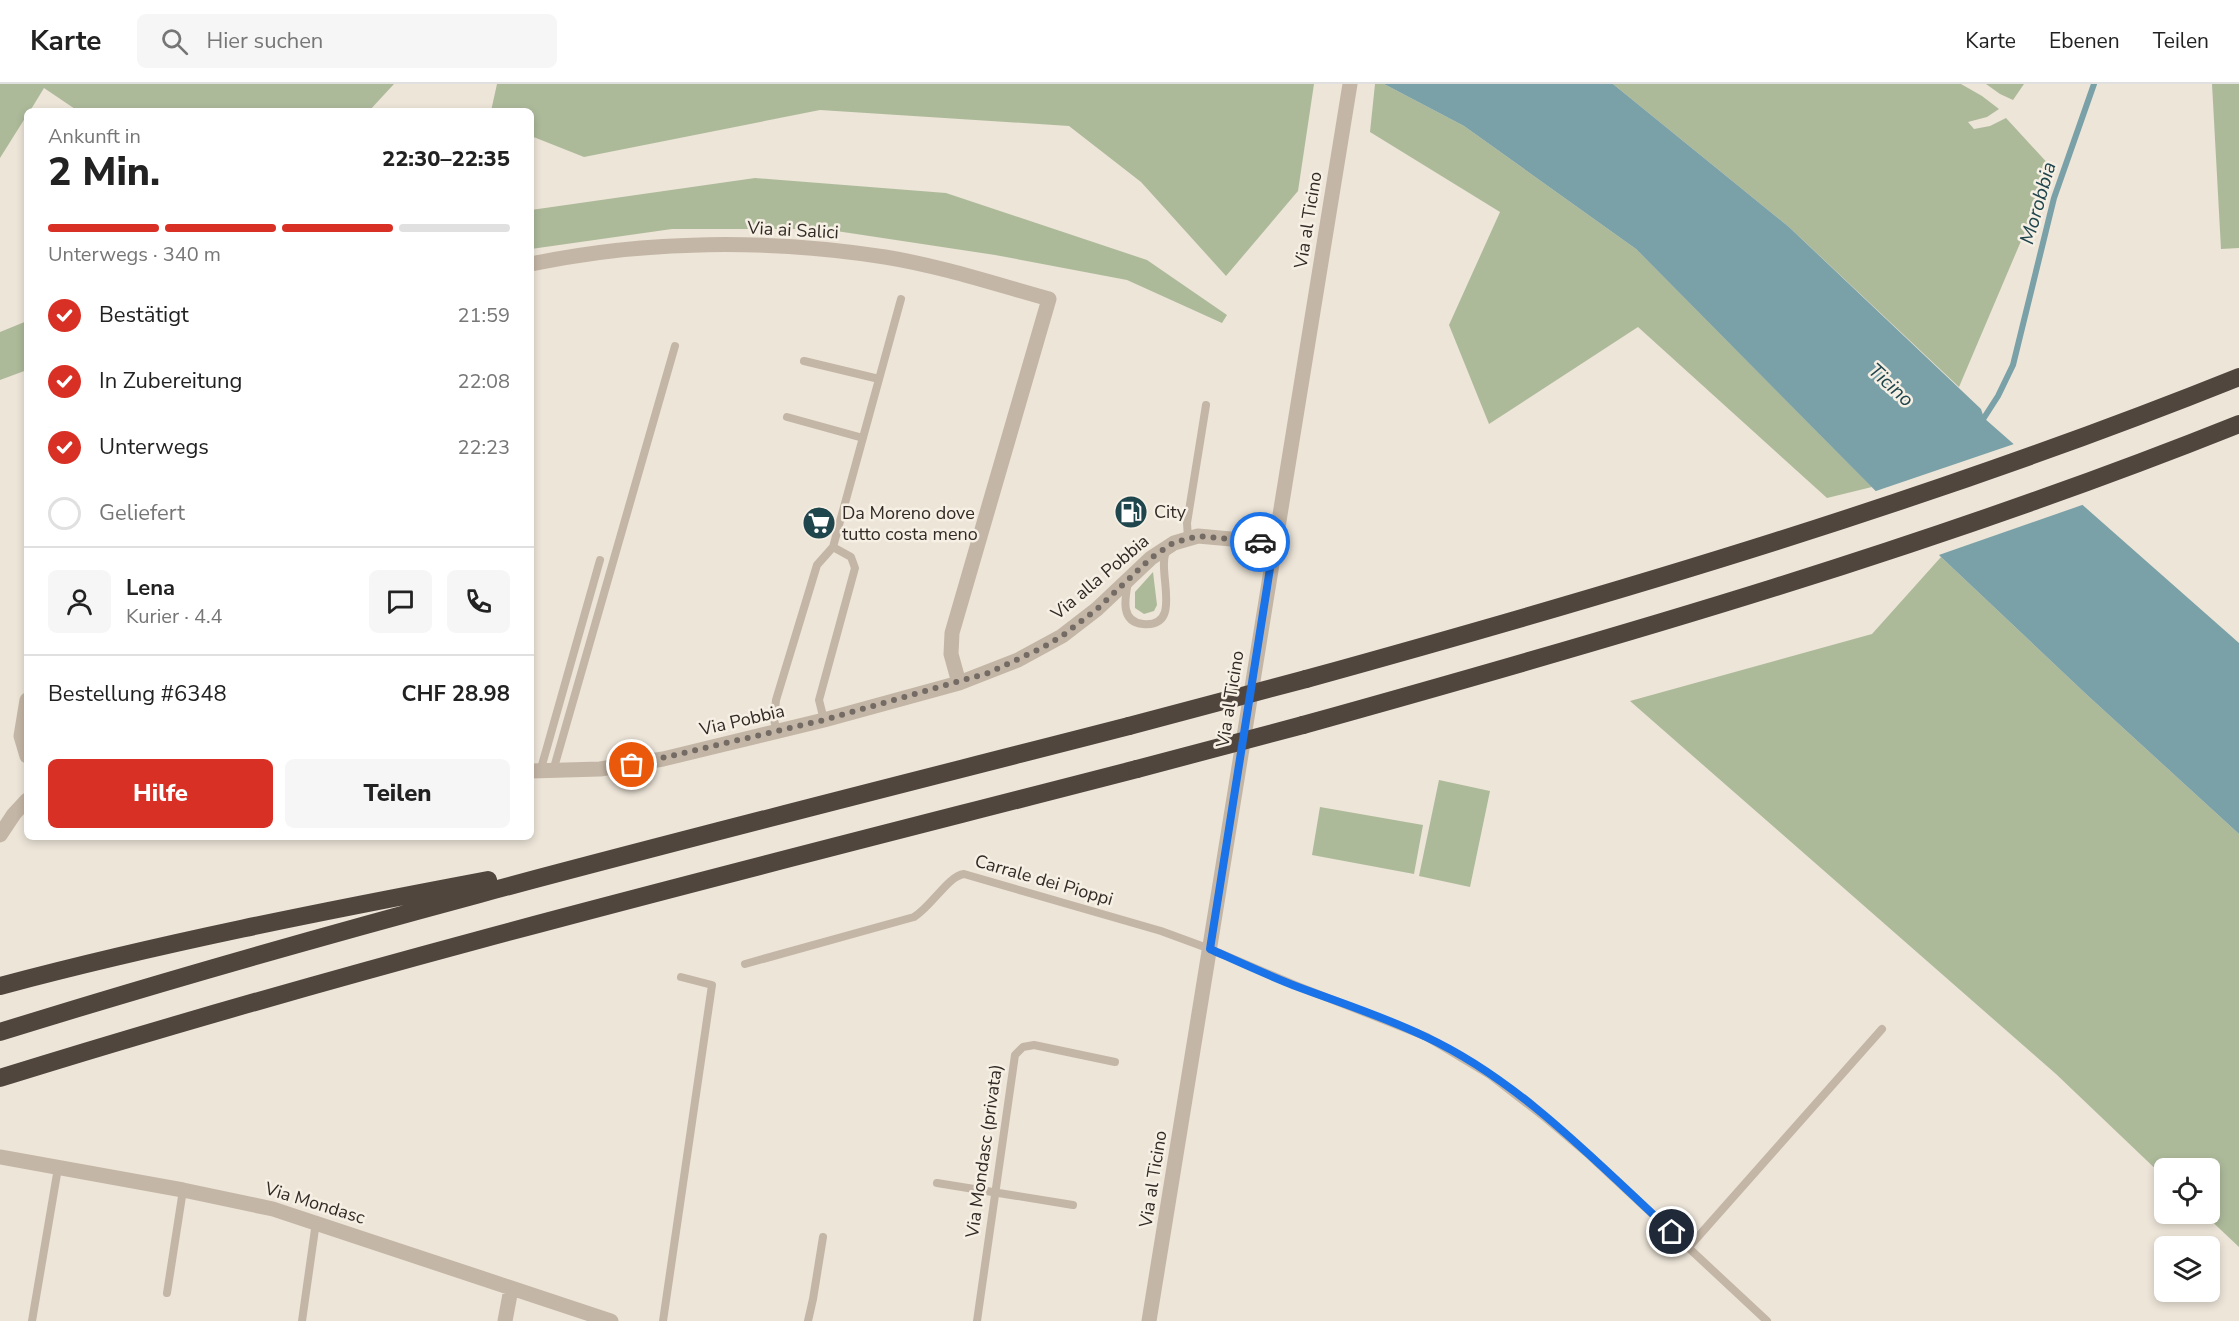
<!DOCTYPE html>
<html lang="de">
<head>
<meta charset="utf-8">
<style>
	body { margin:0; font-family:"Nunito Sans",sans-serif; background:#f6f6f6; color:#222; height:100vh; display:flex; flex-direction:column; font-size:22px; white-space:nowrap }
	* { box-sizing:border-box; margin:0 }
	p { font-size:20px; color:#767676 }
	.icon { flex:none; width:33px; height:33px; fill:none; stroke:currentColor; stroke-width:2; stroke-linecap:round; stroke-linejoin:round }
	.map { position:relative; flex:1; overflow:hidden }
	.side { position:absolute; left:24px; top:24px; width:510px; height:732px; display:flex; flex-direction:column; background:#fff; border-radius:9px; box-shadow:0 3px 9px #0003 }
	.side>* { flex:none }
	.buttons { position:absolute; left:2154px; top:1074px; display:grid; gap:12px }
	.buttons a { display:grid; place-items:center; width:66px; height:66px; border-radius:9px; background:#fff; box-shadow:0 3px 9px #0003; font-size:30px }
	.pin { position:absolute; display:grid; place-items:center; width:51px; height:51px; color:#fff; margin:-26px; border:3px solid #fff; border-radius:50%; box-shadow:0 2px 6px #0007 }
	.courier { position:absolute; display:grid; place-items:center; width:60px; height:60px; margin:-30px; border:4px solid #1a73e8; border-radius:50%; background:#fff; color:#222; box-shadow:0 2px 8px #0007 }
	.overview em { font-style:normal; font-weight:800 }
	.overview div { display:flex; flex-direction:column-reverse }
	.overview { display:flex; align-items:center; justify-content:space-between; height:102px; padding:0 24px }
	h1 { font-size:39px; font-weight:800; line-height:45px }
	.bar { display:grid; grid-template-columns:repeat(4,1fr); gap:9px 6px; align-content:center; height:72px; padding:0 24px }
	.bar i { height:8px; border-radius:4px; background:#e0e0e0 }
	.bar .active { background:#d93025 }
	.bar p { grid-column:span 4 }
	.line { display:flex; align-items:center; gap:15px; padding:0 24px; border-top:2px solid #e0e0e0 }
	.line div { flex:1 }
	.round { display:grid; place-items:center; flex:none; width:63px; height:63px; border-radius:9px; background:#f6f6f6 }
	ol { padding:0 24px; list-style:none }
	li { display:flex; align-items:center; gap:18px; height:66px }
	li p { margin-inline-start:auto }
	li .icon { padding:6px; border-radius:50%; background:#d93025; color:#fff; stroke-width:4 }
	li:last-child { color:#767676 }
	li i { width:33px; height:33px; border:3px solid #e0e0e0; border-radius:50% }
	.cta { display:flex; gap:12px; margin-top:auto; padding:12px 24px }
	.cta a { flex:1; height:69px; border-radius:9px; background:#d93025; color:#fff; font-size:24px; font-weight:800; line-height:69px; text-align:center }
	.cta a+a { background:#f6f6f6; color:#222 }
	header { display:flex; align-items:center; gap:36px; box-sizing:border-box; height:84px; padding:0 30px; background:#fff; border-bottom:2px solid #e0e0e0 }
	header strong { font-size:28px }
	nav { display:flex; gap:33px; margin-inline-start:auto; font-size:21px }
	.search { width:420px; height:54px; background:#f6f6f6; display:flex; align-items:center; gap:15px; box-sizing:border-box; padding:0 21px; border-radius:9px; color:#767676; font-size:22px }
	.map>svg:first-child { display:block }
</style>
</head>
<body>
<header>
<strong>Karte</strong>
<div class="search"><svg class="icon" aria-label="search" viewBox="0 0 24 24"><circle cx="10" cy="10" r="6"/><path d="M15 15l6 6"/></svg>Hier suchen</div>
<nav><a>Karte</a><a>Ebenen</a><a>Teilen</a></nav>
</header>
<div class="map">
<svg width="2239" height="1237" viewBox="0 0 2239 1237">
	<rect width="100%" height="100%" fill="#ede5d8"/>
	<path fill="#adba9a" d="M 0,0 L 394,0 L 369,27 L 78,27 L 44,4 L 30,27 L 27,27 L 27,31 L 0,74 Z
		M 497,0 L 1314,0 L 1298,107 L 1226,192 L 1141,98 L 1069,42 L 820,26 L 584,73 L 531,52 L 531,27 L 491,27 Z
		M 1375,0 L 1384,0 L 1464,42 L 1636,165 L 1872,403 L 1827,414 L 1638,243 L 1489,340 L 1449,241 L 1500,128 L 1370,48 Z
		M 1613,0 L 1961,0 L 1982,12 L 1999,25 L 1987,33 L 1968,38 L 1974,45 L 1990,42 L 2006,34 L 2052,84 L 1959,303 L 1789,143 Z
		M 1986,0 L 2024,0 L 2013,16 L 2000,10 Z
		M 2212,0 L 2239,0 L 2239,164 L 2221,165 Z
		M 755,94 L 946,109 L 1147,176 L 1227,231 L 1222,239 L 1127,196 L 995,171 L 823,145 L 672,145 L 531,165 L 531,126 Z
		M 27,237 L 27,286 L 0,296 L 0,248 Z
		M 1941,473 L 2086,610 L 2239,750 L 2239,1163 L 2204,1130 L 2210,1130 L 2210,1084 L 2164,1084 L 2164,1093 L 2056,990 L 1630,617 L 1872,550 Z
		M 1153,488 L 1157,521 L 1154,527 L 1144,530 L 1135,524 L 1135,508 Z
		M 1439,696 L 1490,707 L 1470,803 L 1419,792 Z
		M 1320,723 L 1423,741 L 1414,790 L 1312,771 Z"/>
	<path fill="#7aa1a7" d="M 1384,0 L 1613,0 L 1789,143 L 1981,325 L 1984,334 L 2239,559 L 2239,750 L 2086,610 L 1941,473 L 1636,165 L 1464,42 Z"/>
	<path fill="#ede5d8" d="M 2017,359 L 2085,420 L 1936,472 L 1873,408 Z"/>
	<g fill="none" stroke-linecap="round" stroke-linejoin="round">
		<path stroke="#7aa1a7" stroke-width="6" d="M 1980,340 L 1998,312 L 2013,281 L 2054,114 L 2094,0"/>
		<path stroke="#c4b6a6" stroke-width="8" d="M 804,277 L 879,295
			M 787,333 L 863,354
			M 1188,454 L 1187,439 L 1206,321
			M 833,463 L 901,215
			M 1128,498 C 1125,514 1120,538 1143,540 C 1185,544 1155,485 1167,466
			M 777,647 L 774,636 L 776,616 L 817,481 L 833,463 L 851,473 L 855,484 L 819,616 L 824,636
			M 553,687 L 675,262
			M 540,688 L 600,476
			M 745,880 L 914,833 C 932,822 948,792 964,790 L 1161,847 L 1210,865 L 1295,901 L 1427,953 L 1490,991 L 1543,1032 L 1589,1071 L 1767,1237
			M 937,1099 L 1073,1121
			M 1688,1164 L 1882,945
			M 167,1209 L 183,1106
			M 32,1237 L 58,1084
			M 302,1237 L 316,1138
			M 663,1237 L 712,901 L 681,893
			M 808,1237 L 813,1215 L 823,1153
			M 977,1237 L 1015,971 L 1023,963 L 1034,961 L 1115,978"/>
		<path stroke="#c4b6a6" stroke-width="15" d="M 531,180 C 646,156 769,155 885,173 C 941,182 995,200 1049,215 L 952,549 L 951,570 L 959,599
			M 27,616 L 21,652 L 27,672
			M 531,687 L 600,685 L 663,675 L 824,636 L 959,599 L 1018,576 L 1062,552 L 1097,525 L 1151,474 L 1174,459 L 1198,452 L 1274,459
			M 0,751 L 14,730 L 27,716
			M 0,1073 L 183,1106 L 273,1125 L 611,1237
			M 505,1237 L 511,1205
			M 1149,1237 L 1350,0"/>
		<path stroke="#51463e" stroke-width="18" d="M 1306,595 C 1621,508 1935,415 2239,293
			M 1303,641 C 1619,553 1934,462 2239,340
			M 0,902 C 161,859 324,827 488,796
			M 0,948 C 372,832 751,739 1129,642
			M 0,994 C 375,877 757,783 1137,685"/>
		<path stroke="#51463e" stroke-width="18" d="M 1129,642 L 1306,595
			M 1137,685 L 1303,641"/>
	</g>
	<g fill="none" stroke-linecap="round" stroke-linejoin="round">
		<path stroke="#736b64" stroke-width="6" stroke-dasharray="0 10.8" d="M 632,681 L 824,636 L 988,589 L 1042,564 L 1062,552 L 1097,525 L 1151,474 L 1173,459 L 1198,452 L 1260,458"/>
		<path stroke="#1a73e8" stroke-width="8" d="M 1260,458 L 1274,459 L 1210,865 C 1239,878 1269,892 1298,903 C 1341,919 1385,933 1426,953 C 1519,996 1597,1079 1672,1148"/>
	</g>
	<defs>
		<symbol id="fuel-disc" viewBox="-11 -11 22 22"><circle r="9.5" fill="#20464d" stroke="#f6efe4"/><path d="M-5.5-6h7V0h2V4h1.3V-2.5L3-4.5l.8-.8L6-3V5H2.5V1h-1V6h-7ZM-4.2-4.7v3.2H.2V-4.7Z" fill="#fff"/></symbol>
		<symbol id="supermarket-disc" viewBox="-11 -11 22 22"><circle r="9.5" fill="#20464d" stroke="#f6efe4"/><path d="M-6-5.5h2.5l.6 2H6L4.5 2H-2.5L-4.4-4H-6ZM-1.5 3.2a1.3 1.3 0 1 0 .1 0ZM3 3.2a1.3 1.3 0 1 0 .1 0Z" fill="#fff"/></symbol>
	</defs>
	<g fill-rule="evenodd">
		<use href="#fuel-disc" x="1112" y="409" width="38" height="38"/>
		<use href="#supermarket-disc" x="800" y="420" width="38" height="38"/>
	</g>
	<g text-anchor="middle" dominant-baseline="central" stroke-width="5" stroke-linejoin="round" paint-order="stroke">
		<g font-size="18" fill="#312a26" stroke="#f6efe4">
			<text transform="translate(1308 136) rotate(-81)">Via al Ticino</text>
			<text transform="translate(793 146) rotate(3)">Via ai Salici</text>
			<text transform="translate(1100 493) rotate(-40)">Via alla Pobbia</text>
			<text transform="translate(1230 615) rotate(-81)">Via al Ticino</text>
			<text transform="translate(742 636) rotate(-13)">Via Pobbia</text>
			<text transform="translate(1044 796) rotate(16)">Carrale dei Pioppi</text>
			<text transform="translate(984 1067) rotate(-82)">Via Mondasc (privata)</text>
			<text transform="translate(1153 1095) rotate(-81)">Via al Ticino</text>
			<text transform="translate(315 1119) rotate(17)">Via Mondasc</text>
		</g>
		<g font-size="18" fill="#312a26" stroke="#f6efe4" text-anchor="start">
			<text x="1154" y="428">City</text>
			<text x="842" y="429">Da Moreno dove<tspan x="842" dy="21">tutto costa meno</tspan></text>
		</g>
		<g font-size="20" font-style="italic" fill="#20464d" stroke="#f6efe4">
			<text transform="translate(2038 119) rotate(-74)">Morobbia</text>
			<text transform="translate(1891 301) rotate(42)">Ticino</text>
		</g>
	</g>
</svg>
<div class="buttons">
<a><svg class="icon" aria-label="locate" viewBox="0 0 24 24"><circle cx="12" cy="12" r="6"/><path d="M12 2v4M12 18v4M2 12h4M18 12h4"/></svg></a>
<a><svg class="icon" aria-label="layers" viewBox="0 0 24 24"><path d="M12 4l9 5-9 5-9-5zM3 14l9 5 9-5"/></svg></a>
</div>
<div class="pin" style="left:632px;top:681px;background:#ea580c"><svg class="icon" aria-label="bag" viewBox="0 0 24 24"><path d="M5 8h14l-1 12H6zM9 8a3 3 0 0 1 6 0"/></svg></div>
<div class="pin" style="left:1672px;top:1148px;background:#1f2937"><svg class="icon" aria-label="home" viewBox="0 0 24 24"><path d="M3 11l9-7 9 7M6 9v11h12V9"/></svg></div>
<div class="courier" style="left:1260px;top:458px"><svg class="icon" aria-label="car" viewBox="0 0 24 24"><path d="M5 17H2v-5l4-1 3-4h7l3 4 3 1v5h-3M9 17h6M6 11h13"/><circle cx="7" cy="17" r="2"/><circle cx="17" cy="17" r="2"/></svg></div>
<section class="side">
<div class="overview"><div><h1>2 Min.</h1><p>Ankunft in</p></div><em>22:30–22:35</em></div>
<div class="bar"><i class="active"></i><i class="active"></i><i class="active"></i><i></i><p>Unterwegs · 340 m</p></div>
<ol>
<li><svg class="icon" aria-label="check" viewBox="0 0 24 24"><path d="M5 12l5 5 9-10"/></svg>Bestätigt<p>21:59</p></li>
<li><svg class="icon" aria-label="check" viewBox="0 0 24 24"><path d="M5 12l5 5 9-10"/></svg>In Zubereitung<p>22:08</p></li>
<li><svg class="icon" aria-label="check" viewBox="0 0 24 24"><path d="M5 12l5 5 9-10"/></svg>Unterwegs<p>22:23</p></li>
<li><i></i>Geliefert</li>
</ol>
<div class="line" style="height:108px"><a class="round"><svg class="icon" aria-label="person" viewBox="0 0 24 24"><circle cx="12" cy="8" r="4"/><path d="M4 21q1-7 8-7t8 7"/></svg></a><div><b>Lena</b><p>Kurier · 4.4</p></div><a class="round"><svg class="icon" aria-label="chat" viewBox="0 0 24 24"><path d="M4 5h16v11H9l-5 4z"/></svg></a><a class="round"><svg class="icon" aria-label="phone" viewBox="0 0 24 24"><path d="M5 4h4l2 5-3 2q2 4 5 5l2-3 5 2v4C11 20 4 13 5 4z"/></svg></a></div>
<div class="line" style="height:78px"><div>Bestellung #6348</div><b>CHF 28.98</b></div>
<div class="cta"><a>Hilfe</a><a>Teilen</a></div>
</section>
</div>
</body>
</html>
